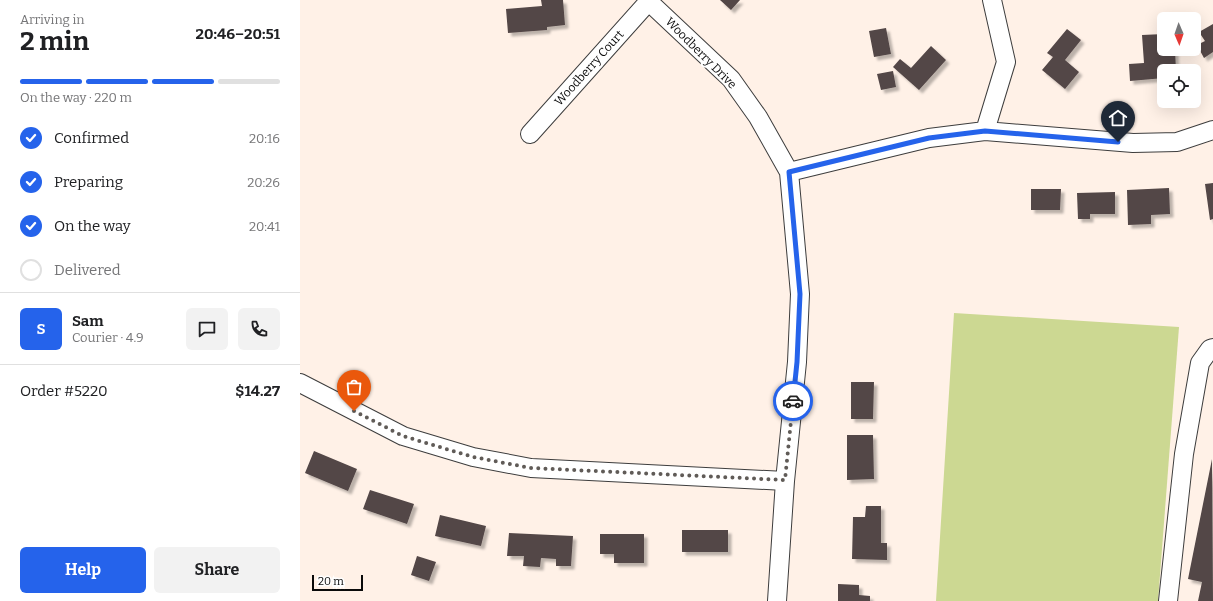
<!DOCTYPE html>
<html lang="en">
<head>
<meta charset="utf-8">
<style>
	body { margin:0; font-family:Bitter,serif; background:#f2f2f2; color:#202124; height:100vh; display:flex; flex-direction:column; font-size:15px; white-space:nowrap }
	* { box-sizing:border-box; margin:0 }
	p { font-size:13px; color:#757577 }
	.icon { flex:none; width:22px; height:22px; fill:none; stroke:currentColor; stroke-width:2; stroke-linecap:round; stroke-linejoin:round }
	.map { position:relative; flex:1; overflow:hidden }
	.details { display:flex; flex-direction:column; background:#fff; width:300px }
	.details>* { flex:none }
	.needle { width:26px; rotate:178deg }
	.buttons { position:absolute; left:857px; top:12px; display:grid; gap:8px }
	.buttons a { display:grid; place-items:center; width:44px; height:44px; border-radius:6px; background:#fff; box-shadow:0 4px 16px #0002; font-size:20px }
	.scale { position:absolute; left:12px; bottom:10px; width:51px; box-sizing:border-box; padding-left:4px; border:2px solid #0a0a0a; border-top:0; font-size:11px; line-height:14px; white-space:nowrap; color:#0a0a0a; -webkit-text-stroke:3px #fff; paint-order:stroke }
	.pin { position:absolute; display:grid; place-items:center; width:34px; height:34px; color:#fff; margin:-41px -17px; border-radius:50% 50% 50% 0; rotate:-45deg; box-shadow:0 0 4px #0007 }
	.pin .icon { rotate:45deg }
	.courier { position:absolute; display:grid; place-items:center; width:40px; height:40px; margin:-20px; border:3px solid #2563eb; border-radius:50%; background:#fff; color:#222; box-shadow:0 1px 5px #0007 }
	.overview em { font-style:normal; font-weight:700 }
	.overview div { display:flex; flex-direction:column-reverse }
	.overview { display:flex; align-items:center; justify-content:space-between; height:68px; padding:0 20px }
	h1 { font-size:26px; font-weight:700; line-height:30px }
	.bar { display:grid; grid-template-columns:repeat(4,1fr); gap:6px 4px; align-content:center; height:48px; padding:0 20px }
	.bar i { height:5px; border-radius:3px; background:#e0e0e0 }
	.bar .on { background:#2563eb }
	.bar p { grid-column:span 4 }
	.line { display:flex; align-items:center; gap:10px; padding:0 20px; border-top:1px solid #e0e0e0 }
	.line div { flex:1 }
	.round { display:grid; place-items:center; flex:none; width:42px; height:42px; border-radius:6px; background:#f2f2f2 }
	ol { padding:0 20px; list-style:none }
	li { display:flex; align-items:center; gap:12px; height:44px }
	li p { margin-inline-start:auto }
	li .icon { padding:4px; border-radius:50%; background:#2563eb; color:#fff; stroke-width:4 }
	li:last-child { color:#757577 }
	li i { width:22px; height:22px; border:2px solid #e0e0e0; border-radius:50% }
	.button { display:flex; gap:8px; margin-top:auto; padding:8px 20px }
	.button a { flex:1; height:46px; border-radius:6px; background:#2563eb; color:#fff; font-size:16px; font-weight:700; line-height:46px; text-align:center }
	.button a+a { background:#f2f2f2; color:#202124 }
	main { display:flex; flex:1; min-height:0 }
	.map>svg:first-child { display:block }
</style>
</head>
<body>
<main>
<section class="details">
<div class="overview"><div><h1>2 min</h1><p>Arriving in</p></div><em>20:46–20:51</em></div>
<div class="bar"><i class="on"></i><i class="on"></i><i class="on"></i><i></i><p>On the way · 220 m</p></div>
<ol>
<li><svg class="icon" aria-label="check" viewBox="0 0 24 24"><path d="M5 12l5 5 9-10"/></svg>Confirmed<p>20:16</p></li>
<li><svg class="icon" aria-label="check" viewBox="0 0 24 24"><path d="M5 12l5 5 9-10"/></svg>Preparing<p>20:26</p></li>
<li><svg class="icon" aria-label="check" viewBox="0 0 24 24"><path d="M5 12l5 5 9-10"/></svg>On the way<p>20:41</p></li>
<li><i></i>Delivered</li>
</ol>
<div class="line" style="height:72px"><b class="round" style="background:#2563eb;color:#fff">S</b><div><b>Sam</b><p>Courier · 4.9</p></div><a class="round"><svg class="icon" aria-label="chat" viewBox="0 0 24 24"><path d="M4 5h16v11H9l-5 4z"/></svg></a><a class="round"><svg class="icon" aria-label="phone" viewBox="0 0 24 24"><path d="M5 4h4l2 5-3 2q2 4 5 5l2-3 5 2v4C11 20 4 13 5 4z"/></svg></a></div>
<div class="line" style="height:52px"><div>Order #5220</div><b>$14.27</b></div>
<div class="button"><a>Help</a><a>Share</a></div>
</section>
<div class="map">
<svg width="913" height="601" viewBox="0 0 913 601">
	<defs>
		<filter id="shadow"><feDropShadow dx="3.5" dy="3.5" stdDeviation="1" flood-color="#0004"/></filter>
	</defs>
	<rect width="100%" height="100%" fill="#fff1e7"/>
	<path fill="#ccd892" d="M 654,313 L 879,327 L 858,601 L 636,601 Z"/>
	<path fill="#524646" filter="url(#shadow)" d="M 241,0 L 263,0 L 265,25 L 247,27 L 247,30 L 208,33 L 206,9 L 242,6 Z
		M 420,0 L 440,0 L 431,10 Z
		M 913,24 L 913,52 L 904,58 L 897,45 L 905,41 L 899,32 Z
		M 586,28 L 591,54 L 574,57 L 569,31 Z
		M 767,29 L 781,40 L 765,60 L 779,72 L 765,89 L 742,70 L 753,57 L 747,53 Z
		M 864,34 L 864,49 L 875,49 L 876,71 L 864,71 L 864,78 L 830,81 L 829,64 L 844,63 L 842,35 Z
		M 631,46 L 646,60 L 619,90 L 593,67 L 600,59 L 611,68 Z
		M 593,71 L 596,87 L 581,90 L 577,74 Z
		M 913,183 L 913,219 L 910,220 L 905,184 Z
		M 869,188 L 870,214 L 851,215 L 851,224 L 828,225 L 827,190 Z
		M 731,189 L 761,189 L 760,210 L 731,210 Z
		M 815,192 L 815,214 L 790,214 L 790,219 L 778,219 L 777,193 Z
		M 551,382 L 574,382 L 573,419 L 551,419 Z
		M 547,435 L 573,435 L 574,479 L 547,480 Z
		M 14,451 L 57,469 L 48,491 L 5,473 Z
		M 912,459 L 913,601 L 898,601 L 902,582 L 888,579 Z
		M 70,490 L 114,504 L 107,524 L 63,509 Z
		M 566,506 L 581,506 L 581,543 L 587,543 L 587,560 L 552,559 L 553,517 L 565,517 Z
		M 140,515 L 186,526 L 181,546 L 135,536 Z
		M 382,530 L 428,530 L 428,552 L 382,552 Z
		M 209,533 L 273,536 L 271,566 L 256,566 L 256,559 L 241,558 L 240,567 L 223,566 L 224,556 L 207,556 Z
		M 300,534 L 344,534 L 344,563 L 314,563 L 314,554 L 300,554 Z
		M 117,556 L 136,562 L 129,581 L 111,575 Z
		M 538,584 L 559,585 L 559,595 L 570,596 L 570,601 L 538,601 Z"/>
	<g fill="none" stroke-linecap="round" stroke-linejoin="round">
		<defs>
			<path id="minor" d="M 347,0 L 431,79 L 458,117 L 489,172 L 500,294 L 497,362 L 485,481 L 477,601
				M 685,131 L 706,62 L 692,0
				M 230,134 L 349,1
				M 489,172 L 629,138 L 685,131 L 833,143 L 877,142 L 913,130
				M 0,383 L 103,436 L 173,457 L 231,468 L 485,481
				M 868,601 L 884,454 L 900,363 L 910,349 L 913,348"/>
		</defs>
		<use href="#minor" stroke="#3d3d3d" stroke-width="20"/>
		<use href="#minor" stroke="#fff" stroke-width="18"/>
	</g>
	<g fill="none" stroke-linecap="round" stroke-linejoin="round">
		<path stroke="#605b57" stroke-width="4" stroke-dasharray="0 7.2" d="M 54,411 L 103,436 L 173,457 L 231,468 L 485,480 L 493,401"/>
		<path stroke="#2563eb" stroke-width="5" d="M 493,401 L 497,362 L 500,294 L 489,172 L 629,138 L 685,131 L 818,142"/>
	</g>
	<g text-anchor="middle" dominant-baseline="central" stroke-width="4" stroke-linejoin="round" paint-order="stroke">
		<g font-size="12" fill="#0a0a0a" stroke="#fff">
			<text transform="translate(401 53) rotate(45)">Woodberry Drive</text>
			<text transform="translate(289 68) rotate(-48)">Woodberry Court</text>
		</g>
	</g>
</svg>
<div class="buttons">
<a><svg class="needle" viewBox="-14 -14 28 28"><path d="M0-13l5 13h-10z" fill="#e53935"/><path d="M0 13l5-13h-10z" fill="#757577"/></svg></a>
<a><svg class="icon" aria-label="locate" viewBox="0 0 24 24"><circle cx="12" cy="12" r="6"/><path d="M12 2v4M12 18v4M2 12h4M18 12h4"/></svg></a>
</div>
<div class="scale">20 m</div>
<div class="pin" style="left:54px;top:411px;background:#ea580c"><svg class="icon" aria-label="bag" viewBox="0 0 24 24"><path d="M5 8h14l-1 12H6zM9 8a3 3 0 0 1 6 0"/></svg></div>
<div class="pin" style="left:818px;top:142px;background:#1f2937"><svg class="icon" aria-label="home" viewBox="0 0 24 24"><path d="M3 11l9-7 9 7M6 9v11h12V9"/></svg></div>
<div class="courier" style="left:493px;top:401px"><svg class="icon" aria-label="car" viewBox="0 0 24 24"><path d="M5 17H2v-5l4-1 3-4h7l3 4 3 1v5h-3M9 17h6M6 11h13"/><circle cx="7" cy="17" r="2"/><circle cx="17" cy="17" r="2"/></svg></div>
</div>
</main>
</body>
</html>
